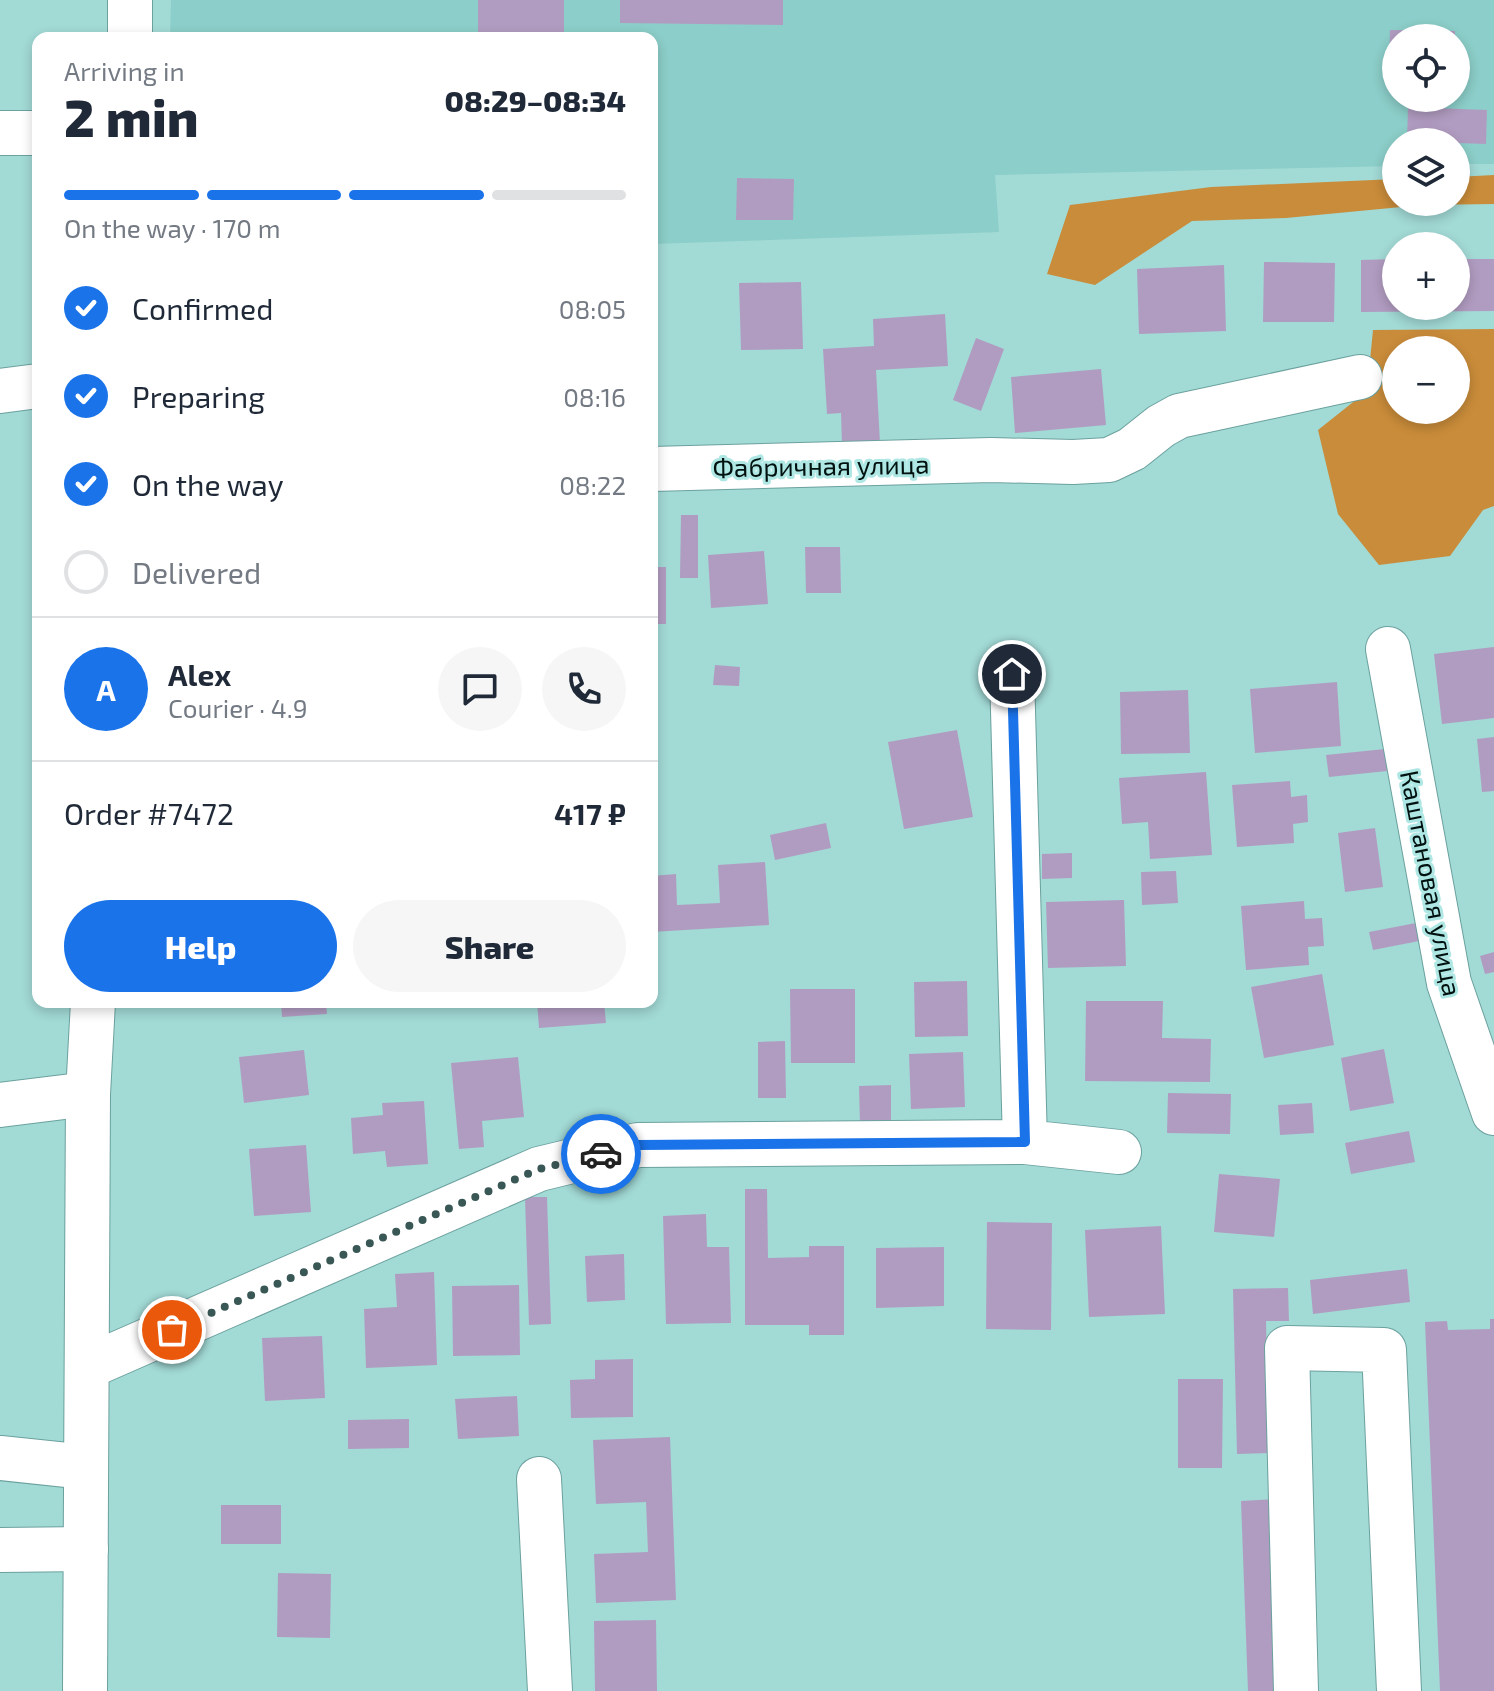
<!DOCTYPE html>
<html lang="en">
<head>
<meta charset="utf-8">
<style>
	body { margin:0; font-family:"Exo 2",sans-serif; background:#f6f6f7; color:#1f2937; height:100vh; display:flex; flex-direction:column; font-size:30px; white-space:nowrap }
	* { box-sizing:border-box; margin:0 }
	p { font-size:26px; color:#747a83 }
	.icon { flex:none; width:44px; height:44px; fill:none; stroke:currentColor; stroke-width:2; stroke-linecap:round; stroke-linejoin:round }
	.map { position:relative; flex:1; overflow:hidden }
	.drawer { position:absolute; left:32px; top:32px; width:626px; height:976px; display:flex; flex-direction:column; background:#fff; border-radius:16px; box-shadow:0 4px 12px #0003 }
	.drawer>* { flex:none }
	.controls { position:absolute; left:1382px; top:24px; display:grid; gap:16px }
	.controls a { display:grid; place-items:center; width:88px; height:88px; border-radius:50%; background:#fff; box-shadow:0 4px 12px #0003; font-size:40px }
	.pin { position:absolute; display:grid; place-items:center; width:68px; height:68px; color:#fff; margin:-34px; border:4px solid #fff; border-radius:50%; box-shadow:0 2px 8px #0007 }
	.courier { position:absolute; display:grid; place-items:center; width:80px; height:80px; margin:-40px; border:6px solid #1a73e8; border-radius:50%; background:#fff; color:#222; box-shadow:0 2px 10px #0007 }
	.head em { font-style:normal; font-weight:800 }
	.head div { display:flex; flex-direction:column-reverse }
	.head { display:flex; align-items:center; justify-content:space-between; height:136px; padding:0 32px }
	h1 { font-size:52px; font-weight:800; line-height:60px }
	.bar { display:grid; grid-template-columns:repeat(4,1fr); gap:12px 8px; align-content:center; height:96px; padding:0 32px }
	.bar i { height:10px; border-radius:6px; background:#e0e1e3 }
	.bar .on { background:#1a73e8 }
	.bar p { grid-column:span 4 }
	.line { display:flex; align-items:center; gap:20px; padding:0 32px; border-top:2px solid #e0e1e3 }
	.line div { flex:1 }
	.round { display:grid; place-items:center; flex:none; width:84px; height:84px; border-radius:42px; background:#f6f6f7 }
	ol { padding:0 32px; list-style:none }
	li { display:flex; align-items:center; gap:24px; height:88px }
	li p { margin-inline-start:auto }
	li .icon { padding:8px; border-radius:50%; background:#1a73e8; color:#fff; stroke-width:4 }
	li:last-child { color:#747a83 }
	li i { width:44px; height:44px; border:4px solid #e0e1e3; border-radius:50% }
	.action { display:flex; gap:16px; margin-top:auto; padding:16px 32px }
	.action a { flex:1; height:92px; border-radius:48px; background:#1a73e8; color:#fff; font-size:32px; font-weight:800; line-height:92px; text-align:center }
	.action a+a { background:#f6f6f7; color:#1f2937 }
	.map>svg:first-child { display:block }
</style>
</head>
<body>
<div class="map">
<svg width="1494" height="1691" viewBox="0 0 1494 1691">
	<rect width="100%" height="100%" fill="#a2dad6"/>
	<path fill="#8ccec9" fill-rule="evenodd" d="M 171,0 L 1494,0 L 1494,164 L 1456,164 L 1456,142 L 1396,142 L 1396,166 L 995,175 L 999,232 L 652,244 L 652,38 L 170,38 ZM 1396,38 L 1456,38 L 1456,98 L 1396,98 Z"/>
	<path fill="#c98c3a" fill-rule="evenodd" d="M 1494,175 L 1494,204 L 1422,205 L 1286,218 L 1192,221 L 1095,285 L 1047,274 L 1070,205 L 1211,187 L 1396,179 L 1396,202 L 1456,202 L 1456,177 Z
		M 1494,329 L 1494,506 L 1483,510 L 1450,556 L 1379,565 L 1338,514 L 1318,430 L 1367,391 L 1373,330 ZM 1396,350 L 1456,350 L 1456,410 L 1396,410 Z"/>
	<path fill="#b19cc1" d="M 478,0 L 564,0 L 564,38 L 478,38 Z
		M 620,0 L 783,0 L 783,25 L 620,23 Z
		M 1390,30 L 1455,31 L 1455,38 L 1396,38 L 1396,67 L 1389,67 Z
		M 1408,107 L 1487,110 L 1486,144 L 1456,143 L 1456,142 L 1407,142 Z
		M 737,178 L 794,179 L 793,220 L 736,220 Z
		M 1396,259 L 1396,306 L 1456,306 L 1456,259 L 1494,259 L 1494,311 L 1361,312 L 1361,260 Z
		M 1264,262 L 1335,263 L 1334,322 L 1263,322 Z
		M 1224,265 L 1226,331 L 1139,334 L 1137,269 Z
		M 801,282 L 803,349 L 741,350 L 739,283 Z
		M 945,314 L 948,366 L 876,370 L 880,443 L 842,445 L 841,413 L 827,414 L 823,349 L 874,346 L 873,319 Z
		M 976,338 L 1004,349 L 981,411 L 953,400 Z
		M 1101,369 L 1106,425 L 1015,433 L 1011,377 Z
		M 681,515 L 698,515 L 698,578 L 680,578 Z
		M 805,547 L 840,547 L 841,593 L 806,593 Z
		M 764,551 L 768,604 L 711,608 L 708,555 Z
		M 652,567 L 666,567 L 666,624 L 652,624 Z
		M 1494,647 L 1494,718 L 1442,724 L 1434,654 Z
		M 715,665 L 740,667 L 739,686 L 713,685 Z
		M 1337,682 L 1341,746 L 1255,753 L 1250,689 Z
		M 1188,690 L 1190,753 L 1121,754 L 1120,692 Z
		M 957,730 L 973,817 L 904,829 L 888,742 Z
		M 1494,737 L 1494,791 L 1482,792 L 1477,739 Z
		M 1385,749 L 1387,771 L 1329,777 L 1326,755 Z
		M 1206,772 L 1212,855 L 1150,859 L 1148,822 L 1122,824 L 1119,778 Z
		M 1290,781 L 1291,797 L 1307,795 L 1308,822 L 1293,824 L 1294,843 L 1237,847 L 1232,785 Z
		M 826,823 L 831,848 L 775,860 L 770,835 Z
		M 1375,828 L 1383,887 L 1345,892 L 1338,833 Z
		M 1072,853 L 1072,878 L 1042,879 L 1042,854 Z
		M 765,862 L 769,925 L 652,932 L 652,876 L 676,874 L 677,905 L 720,903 L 718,865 Z
		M 1176,871 L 1178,903 L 1142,905 L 1141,872 Z
		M 1124,900 L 1126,966 L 1048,968 L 1046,902 Z
		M 1304,901 L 1305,919 L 1322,918 L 1324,946 L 1308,947 L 1309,965 L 1246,970 L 1241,906 Z
		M 1416,923 L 1419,941 L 1373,950 L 1369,932 Z
		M 1494,952 L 1494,972 L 1485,974 L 1480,956 Z
		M 1322,974 L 1334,1045 L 1264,1058 L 1251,987 Z
		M 967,981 L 968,1036 L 915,1037 L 914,982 Z
		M 790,989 L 855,989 L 855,1063 L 791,1063 Z
		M 1086,1001 L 1163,1001 L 1162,1038 L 1211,1039 L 1210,1082 L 1085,1081 Z
		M 281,1002 L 326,1002 L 327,1014 L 282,1017 Z
		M 537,1002 L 604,1002 L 606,1023 L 539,1028 Z
		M 785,1041 L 786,1098 L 758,1098 L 758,1042 Z
		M 1384,1049 L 1394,1103 L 1350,1111 L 1341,1058 Z
		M 304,1050 L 309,1095 L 244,1103 L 239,1057 Z
		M 963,1052 L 965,1107 L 911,1109 L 909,1054 Z
		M 518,1057 L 524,1117 L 482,1121 L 484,1147 L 459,1149 L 451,1063 Z
		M 891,1085 L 891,1125 L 860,1125 L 859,1086 Z
		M 1168,1093 L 1231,1094 L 1230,1134 L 1167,1133 Z
		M 424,1101 L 428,1164 L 387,1167 L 385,1151 L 353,1154 L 351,1118 L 383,1115 L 382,1103 Z
		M 1312,1103 L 1314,1133 L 1280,1135 L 1278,1105 Z
		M 1409,1131 L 1415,1162 L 1351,1174 L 1345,1143 Z
		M 306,1145 L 311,1212 L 254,1216 L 249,1149 Z
		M 1219,1174 L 1280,1179 L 1274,1237 L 1214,1232 Z
		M 745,1189 L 767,1189 L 768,1258 L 809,1257 L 809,1246 L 844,1246 L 844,1335 L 809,1335 L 809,1325 L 745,1325 Z
		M 525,1197 L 547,1197 L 551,1324 L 529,1325 Z
		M 706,1214 L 707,1247 L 729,1247 L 731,1323 L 666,1324 L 663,1216 Z
		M 987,1222 L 1052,1223 L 1051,1330 L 986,1329 Z
		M 1161,1226 L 1165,1314 L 1089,1317 L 1085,1230 Z
		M 944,1247 L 944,1306 L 876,1308 L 876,1248 Z
		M 624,1254 L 625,1300 L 587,1302 L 585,1256 Z
		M 1407,1269 L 1410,1302 L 1313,1314 L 1310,1280 Z
		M 434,1272 L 437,1365 L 366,1368 L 364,1309 L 397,1307 L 395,1274 Z
		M 519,1285 L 520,1355 L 453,1356 L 452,1286 Z
		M 1288,1288 L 1289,1321 L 1266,1321 L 1269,1453 L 1237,1454 L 1233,1289 Z
		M 1490,1319 L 1494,1319 L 1494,1691 L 1440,1691 L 1425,1322 L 1447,1321 L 1448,1330 L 1490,1329 Z
		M 322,1336 L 325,1398 L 265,1401 L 262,1338 Z
		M 633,1359 L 633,1417 L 571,1418 L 570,1380 L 595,1379 L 595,1360 Z
		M 1178,1379 L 1223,1379 L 1222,1468 L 1178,1468 Z
		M 517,1396 L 519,1436 L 458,1439 L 455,1399 Z
		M 409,1419 L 409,1448 L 348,1449 L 348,1420 Z
		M 670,1437 L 676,1600 L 596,1603 L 594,1554 L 648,1552 L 646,1502 L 596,1504 L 593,1440 Z
		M 1277,1499 L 1284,1691 L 1248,1691 L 1241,1501 Z
		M 221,1505 L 281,1505 L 281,1544 L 221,1544 Z
		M 278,1573 L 331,1574 L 330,1638 L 277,1637 Z
		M 656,1620 L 657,1691 L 595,1691 L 594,1621 Z"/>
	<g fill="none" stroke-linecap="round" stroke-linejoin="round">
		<defs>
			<path id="minor" d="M 0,133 L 38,133
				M 0,391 L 38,386
				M 652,469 L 991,460 L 1073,462 L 1109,460 L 1132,449 L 1161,426 L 1179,416 L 1360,377
				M 1388,649 L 1449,983 L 1494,1113
				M 1012,674 L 1025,1142
				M 0,1105 L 88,1094
				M 87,1367 L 539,1169 L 638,1145 L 1025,1142 L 1119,1152
				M 0,1458 L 86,1467
				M 539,1479 L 550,1691
				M 0,1550 L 86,1549
				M 1296,1691 L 1287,1348 L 1384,1350 L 1399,1691"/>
			<path id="major" d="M 130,38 L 130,0
				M 85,1691 L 88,1094 L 93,1002"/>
		</defs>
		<use href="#minor" stroke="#6ba19e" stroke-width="46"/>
		<use href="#major" stroke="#6ba19e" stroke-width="46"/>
		<use href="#minor" stroke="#fff" stroke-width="44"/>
		<use href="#major" stroke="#fff" stroke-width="44"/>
	</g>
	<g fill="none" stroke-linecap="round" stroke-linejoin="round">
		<path stroke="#395755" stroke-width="8" stroke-dasharray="0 14.4" d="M 172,1330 L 539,1169 L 601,1154"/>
		<path stroke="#1a73e8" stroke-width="10" d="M 601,1154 L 638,1145 L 1025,1142 L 1012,674"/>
	</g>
	<g text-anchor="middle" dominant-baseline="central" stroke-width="6" stroke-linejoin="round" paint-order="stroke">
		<g font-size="26" fill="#001110" stroke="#aee7e3">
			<text transform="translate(821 465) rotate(-1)">Фабричная улица</text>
			<text transform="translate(1432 883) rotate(79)">Каштановая улица</text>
		</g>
	</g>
</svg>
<div class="controls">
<a><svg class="icon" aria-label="locate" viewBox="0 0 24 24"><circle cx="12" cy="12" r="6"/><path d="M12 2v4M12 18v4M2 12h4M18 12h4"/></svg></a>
<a><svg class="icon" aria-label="layers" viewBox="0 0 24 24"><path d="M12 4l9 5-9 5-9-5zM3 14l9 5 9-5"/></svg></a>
<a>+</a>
<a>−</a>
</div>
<div class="pin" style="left:172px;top:1330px;background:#ea580c"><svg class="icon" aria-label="bag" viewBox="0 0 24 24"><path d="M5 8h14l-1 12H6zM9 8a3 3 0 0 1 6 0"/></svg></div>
<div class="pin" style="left:1012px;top:674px;background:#1f2937"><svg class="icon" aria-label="home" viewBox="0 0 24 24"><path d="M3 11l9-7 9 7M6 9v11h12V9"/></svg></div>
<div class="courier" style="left:601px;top:1154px"><svg class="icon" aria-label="car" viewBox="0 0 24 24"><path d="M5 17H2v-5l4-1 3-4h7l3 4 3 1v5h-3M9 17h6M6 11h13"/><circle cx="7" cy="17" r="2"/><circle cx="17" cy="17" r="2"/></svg></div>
<section class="drawer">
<div class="head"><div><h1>2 min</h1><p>Arriving in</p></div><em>08:29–08:34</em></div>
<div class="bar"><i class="on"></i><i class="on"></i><i class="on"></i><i></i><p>On the way · 170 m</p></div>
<ol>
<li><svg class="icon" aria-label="check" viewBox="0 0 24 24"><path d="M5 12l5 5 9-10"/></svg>Confirmed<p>08:05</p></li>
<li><svg class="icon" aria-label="check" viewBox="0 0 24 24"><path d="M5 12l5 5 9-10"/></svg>Preparing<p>08:16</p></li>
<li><svg class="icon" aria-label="check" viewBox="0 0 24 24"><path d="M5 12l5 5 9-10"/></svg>On the way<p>08:22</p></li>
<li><i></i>Delivered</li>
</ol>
<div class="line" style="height:144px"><b class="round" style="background:#1a73e8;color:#fff">A</b><div><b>Alex</b><p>Courier · 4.9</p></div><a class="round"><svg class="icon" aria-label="chat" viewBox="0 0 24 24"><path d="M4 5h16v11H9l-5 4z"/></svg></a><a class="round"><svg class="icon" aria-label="phone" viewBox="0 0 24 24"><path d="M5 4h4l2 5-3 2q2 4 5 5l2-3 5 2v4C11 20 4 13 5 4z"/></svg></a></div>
<div class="line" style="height:104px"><div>Order #7472</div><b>417 ₽</b></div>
<div class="action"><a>Help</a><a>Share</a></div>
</section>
</div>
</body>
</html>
